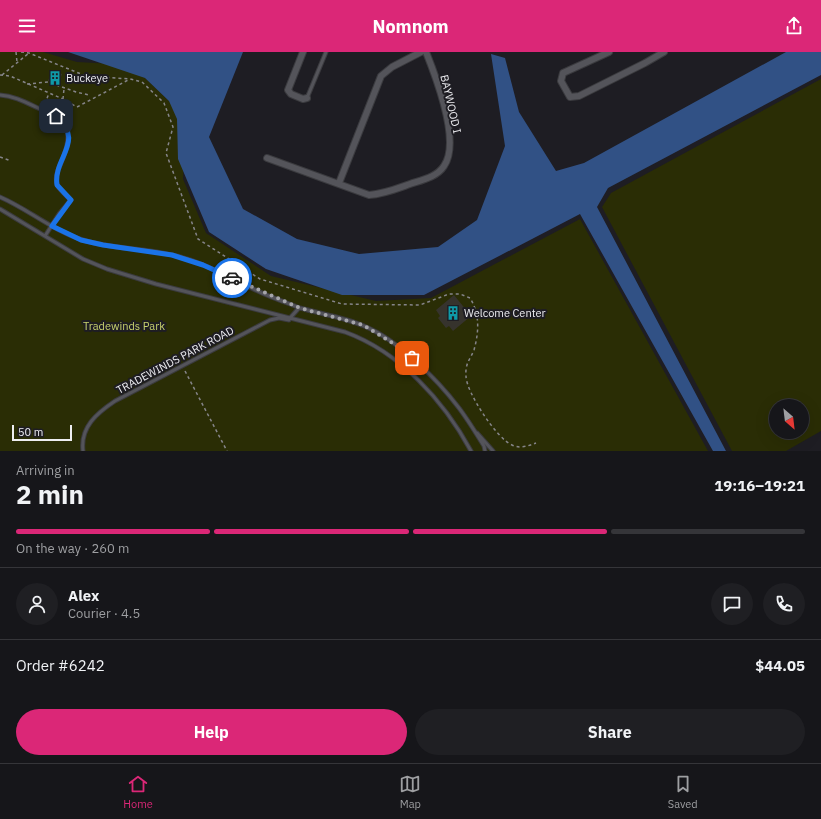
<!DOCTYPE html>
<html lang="en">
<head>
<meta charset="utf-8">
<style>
	body { margin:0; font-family:"IBM Plex Sans",sans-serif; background:#1f1f23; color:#f1f3f6; height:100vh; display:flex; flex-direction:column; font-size:15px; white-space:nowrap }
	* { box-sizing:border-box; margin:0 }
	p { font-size:13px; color:#9e9fa2 }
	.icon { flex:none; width:22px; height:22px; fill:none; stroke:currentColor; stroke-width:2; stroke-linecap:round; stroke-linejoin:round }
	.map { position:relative; height:399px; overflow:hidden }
	.side { display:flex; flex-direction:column; background:#16161a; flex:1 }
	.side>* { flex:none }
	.needle { width:26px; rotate:152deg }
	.controls { position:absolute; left:769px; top:347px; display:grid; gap:8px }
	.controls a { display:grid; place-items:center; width:40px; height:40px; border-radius:50%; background:#16161a; box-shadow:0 4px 16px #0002,0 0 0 1px #353539; font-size:20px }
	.scale { position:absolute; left:12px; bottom:10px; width:60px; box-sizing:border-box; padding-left:4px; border:2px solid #eeeef2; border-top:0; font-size:11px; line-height:14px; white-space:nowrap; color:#eeeef2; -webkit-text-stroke:3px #1e1d23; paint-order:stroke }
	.pin { position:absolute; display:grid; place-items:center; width:34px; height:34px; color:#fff; margin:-17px; border-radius:8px; box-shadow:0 2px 6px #0006 }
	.courier { position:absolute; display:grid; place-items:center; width:40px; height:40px; margin:-20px; border:3px solid #1a73e8; border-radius:50%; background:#fff; color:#222; box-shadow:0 1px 5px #0007 }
	.headline em { font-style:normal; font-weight:700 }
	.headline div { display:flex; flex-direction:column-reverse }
	.headline { display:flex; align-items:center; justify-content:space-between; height:68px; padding:0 16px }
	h1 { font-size:26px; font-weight:700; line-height:30px }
	.bar { display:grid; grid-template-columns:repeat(4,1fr); gap:6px 4px; align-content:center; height:48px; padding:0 16px }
	.bar i { height:5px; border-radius:3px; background:#353539 }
	.bar .current { background:#db2777 }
	.bar p { grid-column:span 4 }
	.line { display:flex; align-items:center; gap:10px; padding:0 16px; border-top:1px solid #353539 }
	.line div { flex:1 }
	.round { display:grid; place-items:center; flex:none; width:42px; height:42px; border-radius:21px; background:#1f1f23 }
	.cta { display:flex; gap:8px; margin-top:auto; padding:8px 16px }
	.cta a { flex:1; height:46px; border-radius:24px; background:#db2777; color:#fff; font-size:16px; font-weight:700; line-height:46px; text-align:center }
	.cta a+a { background:#1f1f23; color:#f1f3f6 }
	header { display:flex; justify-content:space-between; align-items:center; height:52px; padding:0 16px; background:#db2777; color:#fff; font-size:18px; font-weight:700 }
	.menu { display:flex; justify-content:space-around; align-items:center; height:56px; border-top:1px solid #353539; background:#16161a; font-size:11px; color:#9e9fa2 }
	.menu a { display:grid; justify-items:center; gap:2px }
	.menu .current { color:#db2777 }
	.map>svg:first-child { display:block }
</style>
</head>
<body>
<header><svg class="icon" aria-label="menu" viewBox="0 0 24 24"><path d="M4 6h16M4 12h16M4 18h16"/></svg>Nomnom<svg class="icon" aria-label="share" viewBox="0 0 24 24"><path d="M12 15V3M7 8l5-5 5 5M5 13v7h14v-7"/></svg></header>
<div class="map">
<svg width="821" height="399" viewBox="0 0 821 399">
	<rect width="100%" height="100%" fill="#1e1d23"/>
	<path fill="#2a2d05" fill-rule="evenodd" d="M 0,0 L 43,0 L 77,10 L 114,12 L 145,26 L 169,49 L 179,63 L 184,91 L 183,127 L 206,181 L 271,224 L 376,249 L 431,246 L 580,167 L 708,399 L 0,399 Z
		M 821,27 L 821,379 L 786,399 L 732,399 L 602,155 L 611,141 ZM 776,354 L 802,354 L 802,380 L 776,380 Z"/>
	<path fill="#315185" d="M 68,0 L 243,0 L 209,85 L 243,157 L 297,187 L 359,202 L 438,195 L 477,168 L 505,94 L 491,2 L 505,6 L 519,60 L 556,119 L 584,111 L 786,0 L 821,0 L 821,23 L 608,136 L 597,155 L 726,399 L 713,399 L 580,162 L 424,243 L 342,243 L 266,217 L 209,180 L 178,107 L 177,67 L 169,49 L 145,26 Z"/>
	<path fill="#36332d" d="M 52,18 L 62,22 L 58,33 L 48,29 Z
		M 454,243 L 471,264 L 453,279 L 449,274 L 446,276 L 438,266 L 440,264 L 436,258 Z"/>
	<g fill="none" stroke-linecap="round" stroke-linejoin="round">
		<defs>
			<path id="lane" d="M 0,43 C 15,44 27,51 40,57 C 70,70 74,81 61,111 C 58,118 55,124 57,132 C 59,138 66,143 71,148 L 59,162 L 45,184
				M 307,46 L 326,0
				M 0,145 C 28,157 53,179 83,188 C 112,197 142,196 172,203 C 207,210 237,231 269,244 C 279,248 290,252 300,256 C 321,262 344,265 364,274 C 398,288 437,327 459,356 C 468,368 476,381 484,394 L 485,399
				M 0,157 L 83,207 L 107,217 L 156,232 L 345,280 C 400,300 444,349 471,399
				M 290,266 L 299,256
				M 477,381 L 493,399
				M 83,399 C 80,375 97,361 115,349 L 270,268 L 279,266 L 289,268"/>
			<path id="street" d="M 303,0 L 288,38 L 291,42 L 303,47 L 307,46
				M 609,0 L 563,21 L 561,29 L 570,45 L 579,44 L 645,11 L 664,0
				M 267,106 L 369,143 C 384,142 396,137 410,132 C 422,128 437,125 444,114 C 461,90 436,25 426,0
				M 339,131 L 381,24 L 392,15 L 421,0"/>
		</defs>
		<use href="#lane" stroke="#3b3b3f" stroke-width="5"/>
		<use href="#street" stroke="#3b3b3f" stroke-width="8"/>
		<path stroke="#86858a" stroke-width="1.5" stroke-dasharray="3 3" stroke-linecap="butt" d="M 16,0 L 17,10
			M 21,0 L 29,1 L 86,24 L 130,27 L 142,30 L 164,51 L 173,75 L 166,101 L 198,187 L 260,227 L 342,252 L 420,253 L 449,242 L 460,242 L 470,246 C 480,262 479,280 474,298 C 470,308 465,311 466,324 C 466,340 497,387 512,393 C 520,397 528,394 536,391
			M 0,23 L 10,24 L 63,47 L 77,55 L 130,27
			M 2,23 L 29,1
			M 27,32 L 48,30 L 76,40 L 89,43
			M 63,47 L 64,37
			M 45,52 L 49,41
			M 0,105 L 11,109
			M 185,319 L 227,399"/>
		<use href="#lane" stroke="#54545a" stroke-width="3"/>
		<use href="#street" stroke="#54545a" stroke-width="6"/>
	</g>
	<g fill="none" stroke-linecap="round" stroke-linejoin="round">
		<path stroke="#a5a5aa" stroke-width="4" stroke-dasharray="0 7.2" d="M 232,226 L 300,256 L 363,273 L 394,292 L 412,306"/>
		<path stroke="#1a73e8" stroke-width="5" d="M 56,64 C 86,90 53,105 57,133 L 71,148 L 52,174 L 81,188 L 103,193 L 172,203 L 203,213 L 232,226"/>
	</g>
	<defs>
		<symbol id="building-bare" viewBox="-9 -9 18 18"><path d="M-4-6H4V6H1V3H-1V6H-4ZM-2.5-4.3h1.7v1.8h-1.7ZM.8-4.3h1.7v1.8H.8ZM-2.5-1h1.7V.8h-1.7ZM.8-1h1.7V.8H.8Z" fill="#0f9aa8" stroke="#1e1d23" stroke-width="2.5" paint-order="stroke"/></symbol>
	</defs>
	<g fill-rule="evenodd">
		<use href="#building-bare" x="45" y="16" width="20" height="20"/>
		<use href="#building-bare" x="443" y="251" width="20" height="20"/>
	</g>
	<g text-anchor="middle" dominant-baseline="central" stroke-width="4" stroke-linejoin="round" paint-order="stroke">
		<g font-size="11" fill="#eeeef2" stroke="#1e1d23" text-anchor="start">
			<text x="66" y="26">Buckeye</text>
			<text x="464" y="261">Welcome Center</text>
		</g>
		<g font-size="11" fill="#eeeef2" stroke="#1e1d23">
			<text transform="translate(451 52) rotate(77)">BAYWOOD I</text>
			<text transform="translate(175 308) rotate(-28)">TRADEWINDS PARK ROAD</text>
		</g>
		<g font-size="11" fill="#c8d26e" stroke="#1e1d23">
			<text x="124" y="274">Tradewinds Park</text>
		</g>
	</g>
</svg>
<div class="controls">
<a><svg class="needle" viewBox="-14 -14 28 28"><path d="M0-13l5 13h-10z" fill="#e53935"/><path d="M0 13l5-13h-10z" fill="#9e9fa2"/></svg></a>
</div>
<div class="scale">50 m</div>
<div class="pin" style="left:412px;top:306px;background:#ea580c"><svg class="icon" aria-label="bag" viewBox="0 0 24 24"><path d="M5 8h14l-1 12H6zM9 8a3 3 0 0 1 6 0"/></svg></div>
<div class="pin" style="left:56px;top:64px;background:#1f2937"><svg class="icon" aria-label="home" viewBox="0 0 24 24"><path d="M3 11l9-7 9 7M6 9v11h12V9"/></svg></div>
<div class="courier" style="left:232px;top:226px"><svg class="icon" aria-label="car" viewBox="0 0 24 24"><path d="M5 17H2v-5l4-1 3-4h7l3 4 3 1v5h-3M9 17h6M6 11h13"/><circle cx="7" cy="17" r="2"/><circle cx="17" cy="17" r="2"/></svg></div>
</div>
<section class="side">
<div class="headline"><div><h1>2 min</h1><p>Arriving in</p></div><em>19:16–19:21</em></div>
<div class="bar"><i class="current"></i><i class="current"></i><i class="current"></i><i></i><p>On the way · 260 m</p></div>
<div class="line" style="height:72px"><a class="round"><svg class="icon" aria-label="person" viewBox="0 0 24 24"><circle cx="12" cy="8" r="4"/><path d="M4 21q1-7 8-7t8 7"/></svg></a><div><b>Alex</b><p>Courier · 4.5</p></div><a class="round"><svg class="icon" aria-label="chat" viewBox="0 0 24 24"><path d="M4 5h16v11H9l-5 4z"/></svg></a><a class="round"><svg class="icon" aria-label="phone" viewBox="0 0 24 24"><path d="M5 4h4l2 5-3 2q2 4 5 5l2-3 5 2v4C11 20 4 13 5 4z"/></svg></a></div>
<div class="line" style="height:52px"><div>Order #6242</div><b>$44.05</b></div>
<div class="cta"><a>Help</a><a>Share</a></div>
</section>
<nav class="menu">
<a class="current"><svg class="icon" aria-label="home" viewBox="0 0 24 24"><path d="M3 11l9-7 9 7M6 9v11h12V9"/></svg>Home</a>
<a><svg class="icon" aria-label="map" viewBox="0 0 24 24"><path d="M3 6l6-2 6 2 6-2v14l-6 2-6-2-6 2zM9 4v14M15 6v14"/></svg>Map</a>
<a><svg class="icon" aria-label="saved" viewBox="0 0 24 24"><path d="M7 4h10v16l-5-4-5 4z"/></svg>Saved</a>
</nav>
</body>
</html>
